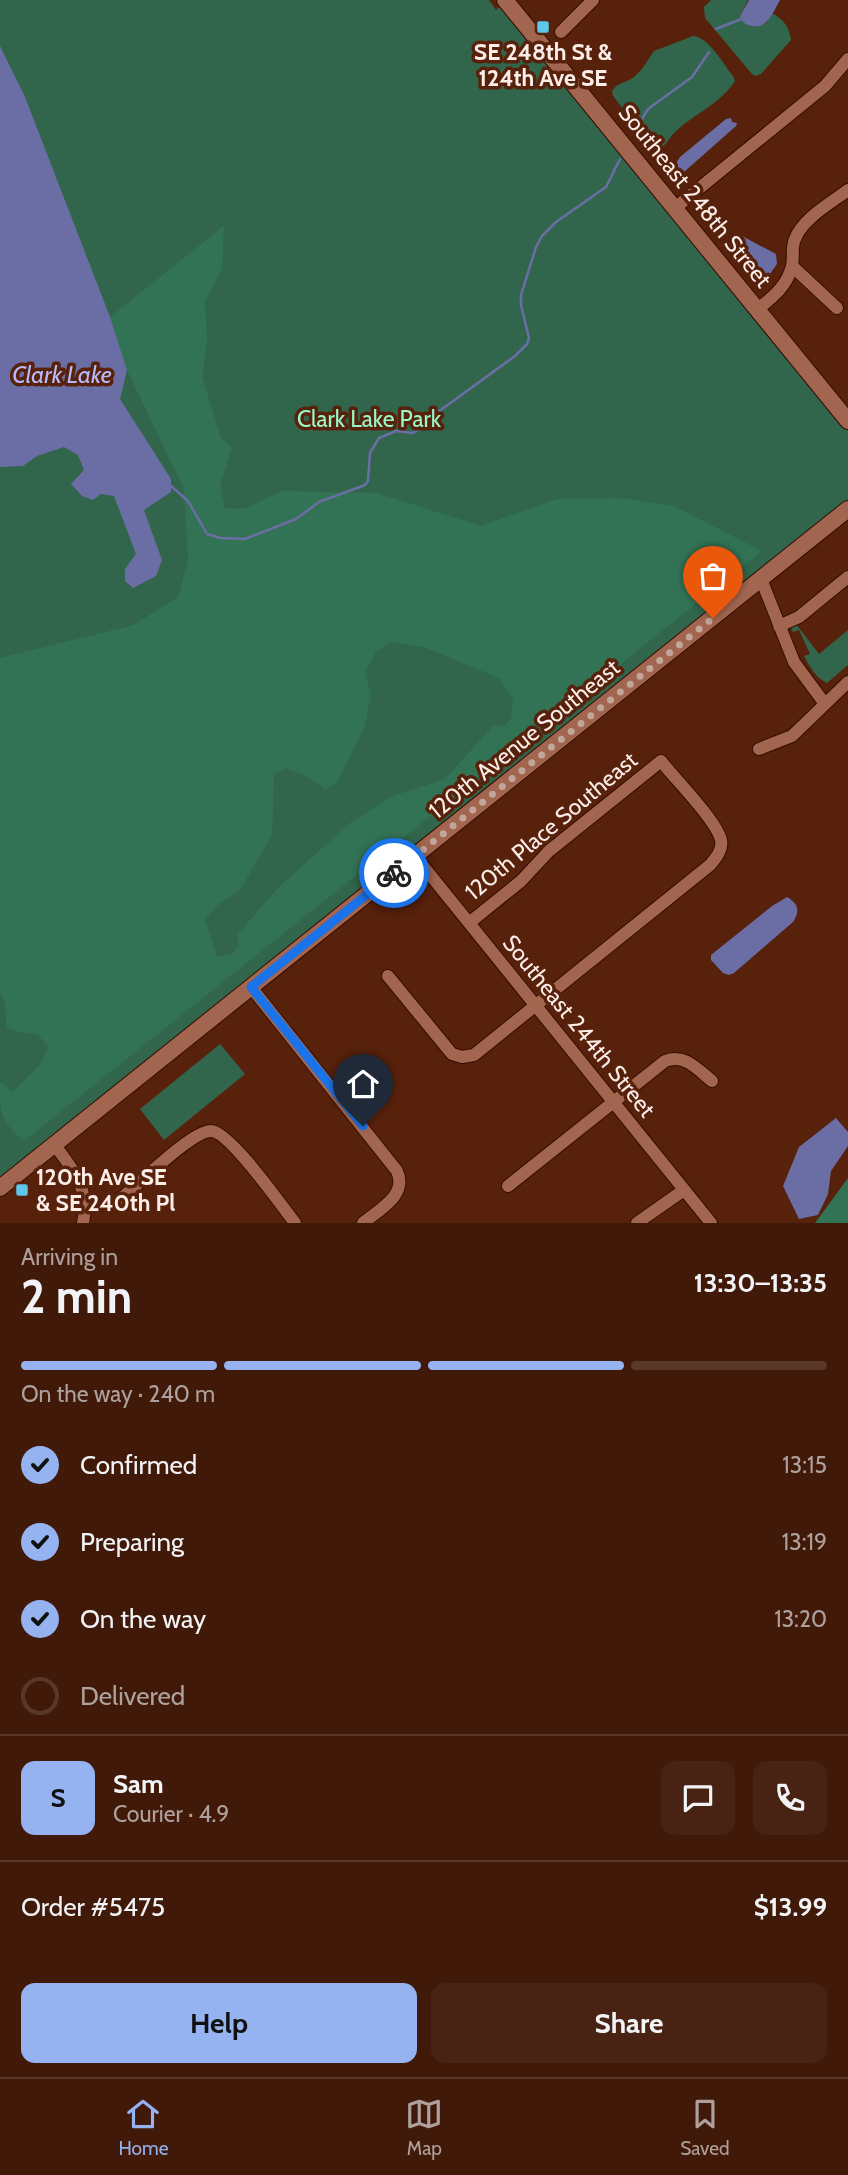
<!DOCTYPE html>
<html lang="en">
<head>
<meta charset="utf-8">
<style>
	body { margin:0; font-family:Cabin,sans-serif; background:#482212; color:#f1f3f6; height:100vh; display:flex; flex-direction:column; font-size:26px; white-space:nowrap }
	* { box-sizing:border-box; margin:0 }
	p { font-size:23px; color:#aea09c }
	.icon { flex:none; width:38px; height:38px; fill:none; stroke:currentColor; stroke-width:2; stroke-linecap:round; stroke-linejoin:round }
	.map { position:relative; height:1223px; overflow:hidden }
	.sheet { display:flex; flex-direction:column; background:#411908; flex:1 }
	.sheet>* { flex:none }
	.pin { position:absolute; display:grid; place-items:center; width:60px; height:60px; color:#fff; margin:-72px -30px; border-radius:50% 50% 50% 0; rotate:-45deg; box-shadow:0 0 7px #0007 }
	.pin .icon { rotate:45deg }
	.courier { position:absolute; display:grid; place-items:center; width:70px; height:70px; margin:-35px; border:5px solid #1a73e8; border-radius:50%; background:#fff; color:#222; box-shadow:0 2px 9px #0007 }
	.headline em { font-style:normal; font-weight:800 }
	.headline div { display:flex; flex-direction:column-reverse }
	.headline { display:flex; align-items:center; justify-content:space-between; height:119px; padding:0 21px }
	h1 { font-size:46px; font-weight:800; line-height:52px }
	.bar { display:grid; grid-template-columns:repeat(4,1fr); gap:10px 7px; align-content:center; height:84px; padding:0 21px }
	.bar i { height:9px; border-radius:5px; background:#5a3829 }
	.bar .selected { background:#95b2f1 }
	.bar p { grid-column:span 4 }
	.line { display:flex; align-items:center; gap:18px; padding:0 21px; border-top:2px solid #5a3829 }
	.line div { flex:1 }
	.round { display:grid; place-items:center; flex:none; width:74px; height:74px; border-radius:14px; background:#482212 }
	ol { padding:0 21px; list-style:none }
	li { display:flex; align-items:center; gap:21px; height:77px }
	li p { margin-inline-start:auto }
	li .icon { padding:7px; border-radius:50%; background:#95b2f1; color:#111; stroke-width:4 }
	li:last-child { color:#aea09c }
	li i { width:38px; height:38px; border:4px solid #5a3829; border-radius:50% }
	.cta { display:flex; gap:14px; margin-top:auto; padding:14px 21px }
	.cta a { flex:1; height:80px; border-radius:14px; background:#95b2f1; color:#111; font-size:28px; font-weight:800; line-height:80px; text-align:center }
	.cta a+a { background:#482212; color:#f1f3f6 }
	.dock { display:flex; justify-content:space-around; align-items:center; height:98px; border-top:2px solid #5a3829; background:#411908; font-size:19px; color:#aea09c }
	.dock a { display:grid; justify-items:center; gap:4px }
	.dock .selected { color:#95b2f1 }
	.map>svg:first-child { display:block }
</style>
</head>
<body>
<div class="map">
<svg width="848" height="1223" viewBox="0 0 848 1223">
	<rect width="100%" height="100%" fill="#57210b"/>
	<path fill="#32664c" d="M 0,0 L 489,0 L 496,10 L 506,1 L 848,421 L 848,509 L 0,1188 Z
		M 711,0 L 748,0 L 740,16 L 766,23 L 772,13 C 784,20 789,26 791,40 L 761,74 L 755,76 L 752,74 L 705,18 L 704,7 Z
		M 693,36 C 709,37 723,64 733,76 L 735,81 C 720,104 694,114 675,132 C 669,138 666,145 660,149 L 654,148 L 613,96 L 612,91 L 616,86 L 633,78 L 642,69 L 654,51 Z
		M 796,624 L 819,654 L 848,630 L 848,665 L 827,683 C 816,678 810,667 804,656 L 810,654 L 799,630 L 793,632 L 790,626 Z
		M 220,1044 L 245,1074 L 164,1140 L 140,1109 Z"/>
	<path fill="#337355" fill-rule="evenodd" d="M 224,226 L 222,269 L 205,301 L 207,339 L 202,377 L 221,438 L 232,447 L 220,486 L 225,508 L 244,509 L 281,491 L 377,493 L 481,526 L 557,499 L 620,498 L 673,506 L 762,551 L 24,1141 C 0,1120 0,1114 0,1082 L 13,1092 L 39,1066 L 49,1047 L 37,1034 L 23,1033 L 7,1028 L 5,1005 L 0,990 L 0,658 L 134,625 L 179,596 L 188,559 L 184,489 L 127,370 L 110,317 ZM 391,642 L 424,647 L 499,678 L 513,698 L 511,719 L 504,726 L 494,725 L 445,779 L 393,796 L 350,823 L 279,887 L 237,935 L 239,946 L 232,954 L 217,957 L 205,919 L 218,905 L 240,890 L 272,835 L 274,775 L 285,768 L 307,776 L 325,789 L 337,783 L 365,726 L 371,694 L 365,672 L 376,652 Z
		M 848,1178 L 848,1223 L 815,1223 Z"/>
	<path fill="#6b6ea4" d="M 749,0 L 780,0 C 774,11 767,29 753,26 C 745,25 743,23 740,16 Z
		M 0,46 L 25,97 L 110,317 L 127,370 L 120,399 L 171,479 L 171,492 L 144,510 L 162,560 L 156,576 L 133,588 L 125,581 L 125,569 L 136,554 L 114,496 L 101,494 L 93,500 L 82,496 L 71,484 L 84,470 L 78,455 L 64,447 L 37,456 L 23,466 L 0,467 Z
		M 731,118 L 732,122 L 737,123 L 736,126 L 684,172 L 677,172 L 673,168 L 680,157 L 726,119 Z
		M 742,236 L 776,254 L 777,264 L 767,278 L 760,278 L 741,259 L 744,253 L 742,250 L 737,252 L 732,245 Z
		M 787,897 C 799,904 800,911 793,922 L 734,973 L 729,975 L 723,973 L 711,960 L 711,955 L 772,906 Z
		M 836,1118 L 848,1132 L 848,1146 L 831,1171 L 828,1194 L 818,1215 L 799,1219 L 783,1186 L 799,1147 Z"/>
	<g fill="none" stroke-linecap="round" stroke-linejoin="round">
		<path stroke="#6b6ea4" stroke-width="2.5" d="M 716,29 L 744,18
			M 638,125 L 648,109 L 692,77 L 709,52
			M 171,486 L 188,501 L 207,534 L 220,538 L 245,539 L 296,519 L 319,502 L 365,485 L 368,481 L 370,453 L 379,438 L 396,431 L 413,433 L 424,425 L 438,412 L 515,356 L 527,344 L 529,338 L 521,305 L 521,295 L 536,247 L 542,236 L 556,222 L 606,187 L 620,159"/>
		<defs>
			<path id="minor" d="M 561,32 L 593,0
				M 675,208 L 825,86 L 848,59
				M 792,266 L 837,308
				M 758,309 C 773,297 787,286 792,266 C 794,257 791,248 795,239 C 803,218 831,203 848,190
				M 761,579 L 794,662 L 825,704
				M 779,626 L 799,617 L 848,577
				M 759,749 L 792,736 L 848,682
				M 415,856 L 711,1223
				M 388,976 L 452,1054 L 462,1057 L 474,1055 L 710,865 C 716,858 723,850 721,840 C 716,820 675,779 661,761 L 549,851 L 521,881 L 469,923
				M 251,987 L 397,1171 C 408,1195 380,1209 363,1223
				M 54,1144 C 73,1170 90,1188 83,1223
				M 508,1186 L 665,1061 C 685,1053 698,1070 712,1081
				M 86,1207 L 112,1203 L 124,1196 C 141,1182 192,1131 211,1131 C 229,1131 282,1206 295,1223
				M 637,1223 L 684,1190"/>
			<path id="tertiary" d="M 505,0 L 848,421
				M 0,1188 L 848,509"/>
		</defs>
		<use href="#minor" stroke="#340c00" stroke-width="14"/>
		<use href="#tertiary" stroke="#340c00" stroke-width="18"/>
		<use href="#minor" stroke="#a2654f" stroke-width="12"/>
		<use href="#tertiary" stroke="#a2654f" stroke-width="16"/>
	</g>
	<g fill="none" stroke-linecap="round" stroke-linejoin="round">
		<path stroke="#c2a69b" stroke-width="7" stroke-dasharray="0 12.6" d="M 394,873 L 713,618"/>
		<path stroke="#1a73e8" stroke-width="9" d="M 363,1126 L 251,987 L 394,873"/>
	</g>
	<g fill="#5cc7e8" stroke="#57210b" stroke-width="2.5">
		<rect x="536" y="20" width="14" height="14" rx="3.5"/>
		<rect x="15" y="1183" width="14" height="14" rx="3.5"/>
	</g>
	<g text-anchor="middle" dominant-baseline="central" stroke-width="7" stroke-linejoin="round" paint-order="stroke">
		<g font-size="23" font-weight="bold" fill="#fbede8" stroke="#57210b">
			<text x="543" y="52">SE 248th St &amp;<tspan x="543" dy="26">124th Ave SE</tspan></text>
			<text x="36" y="1177" text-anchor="start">120th Ave SE<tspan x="36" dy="26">&amp; SE 240th Pl</tspan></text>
		</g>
		<g font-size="23" fill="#fbede8" stroke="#57210b">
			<text transform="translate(695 196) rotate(51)">Southeast 248th Street</text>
			<text transform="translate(524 739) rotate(-39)">120th Avenue Southeast</text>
			<text transform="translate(551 826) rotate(-40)">120th Place Southeast</text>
			<text transform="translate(579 1026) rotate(51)">Southeast 244th Street</text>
		</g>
		<g font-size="23" fill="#98f7c6" stroke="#57210b">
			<text x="369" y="419">Clark Lake Park</text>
		</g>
		<g font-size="24" font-style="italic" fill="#b5bafa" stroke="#57210b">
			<text x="62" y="374">Clark Lake</text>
		</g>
	</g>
</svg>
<div class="pin" style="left:713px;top:618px;background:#ea580c"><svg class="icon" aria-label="bag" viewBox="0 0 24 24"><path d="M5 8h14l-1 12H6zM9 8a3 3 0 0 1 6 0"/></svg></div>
<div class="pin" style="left:363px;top:1126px;background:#1f2937"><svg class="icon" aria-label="home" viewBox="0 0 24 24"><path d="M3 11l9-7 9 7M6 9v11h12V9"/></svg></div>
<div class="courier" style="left:394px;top:873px"><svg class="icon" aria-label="bike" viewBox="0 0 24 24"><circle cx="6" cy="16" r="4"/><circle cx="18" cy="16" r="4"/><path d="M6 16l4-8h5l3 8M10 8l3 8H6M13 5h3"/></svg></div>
</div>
<section class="sheet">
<div class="headline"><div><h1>2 min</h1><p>Arriving in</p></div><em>13:30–13:35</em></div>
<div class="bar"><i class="selected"></i><i class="selected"></i><i class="selected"></i><i></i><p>On the way · 240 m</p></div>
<ol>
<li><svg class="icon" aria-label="check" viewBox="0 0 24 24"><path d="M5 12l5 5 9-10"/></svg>Confirmed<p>13:15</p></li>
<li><svg class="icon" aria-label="check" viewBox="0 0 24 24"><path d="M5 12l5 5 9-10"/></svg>Preparing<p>13:19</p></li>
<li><svg class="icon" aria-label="check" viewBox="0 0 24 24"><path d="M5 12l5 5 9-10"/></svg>On the way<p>13:20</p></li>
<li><i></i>Delivered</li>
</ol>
<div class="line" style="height:126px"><b class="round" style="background:#95b2f1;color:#111">S</b><div><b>Sam</b><p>Courier · 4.9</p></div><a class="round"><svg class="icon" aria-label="chat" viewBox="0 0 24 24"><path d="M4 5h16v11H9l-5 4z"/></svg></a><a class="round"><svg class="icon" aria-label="phone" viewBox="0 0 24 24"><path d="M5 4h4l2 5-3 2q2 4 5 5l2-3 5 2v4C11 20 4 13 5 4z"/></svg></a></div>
<div class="line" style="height:91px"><div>Order #5475</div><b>$13.99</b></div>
<div class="cta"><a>Help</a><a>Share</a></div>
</section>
<nav class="dock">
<a class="selected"><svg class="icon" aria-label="home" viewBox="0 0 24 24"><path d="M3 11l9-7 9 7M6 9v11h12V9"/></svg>Home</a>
<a><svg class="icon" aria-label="map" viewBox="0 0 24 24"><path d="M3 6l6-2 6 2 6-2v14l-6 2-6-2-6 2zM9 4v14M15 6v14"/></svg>Map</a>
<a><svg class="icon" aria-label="saved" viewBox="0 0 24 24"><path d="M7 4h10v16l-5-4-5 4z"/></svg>Saved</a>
</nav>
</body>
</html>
